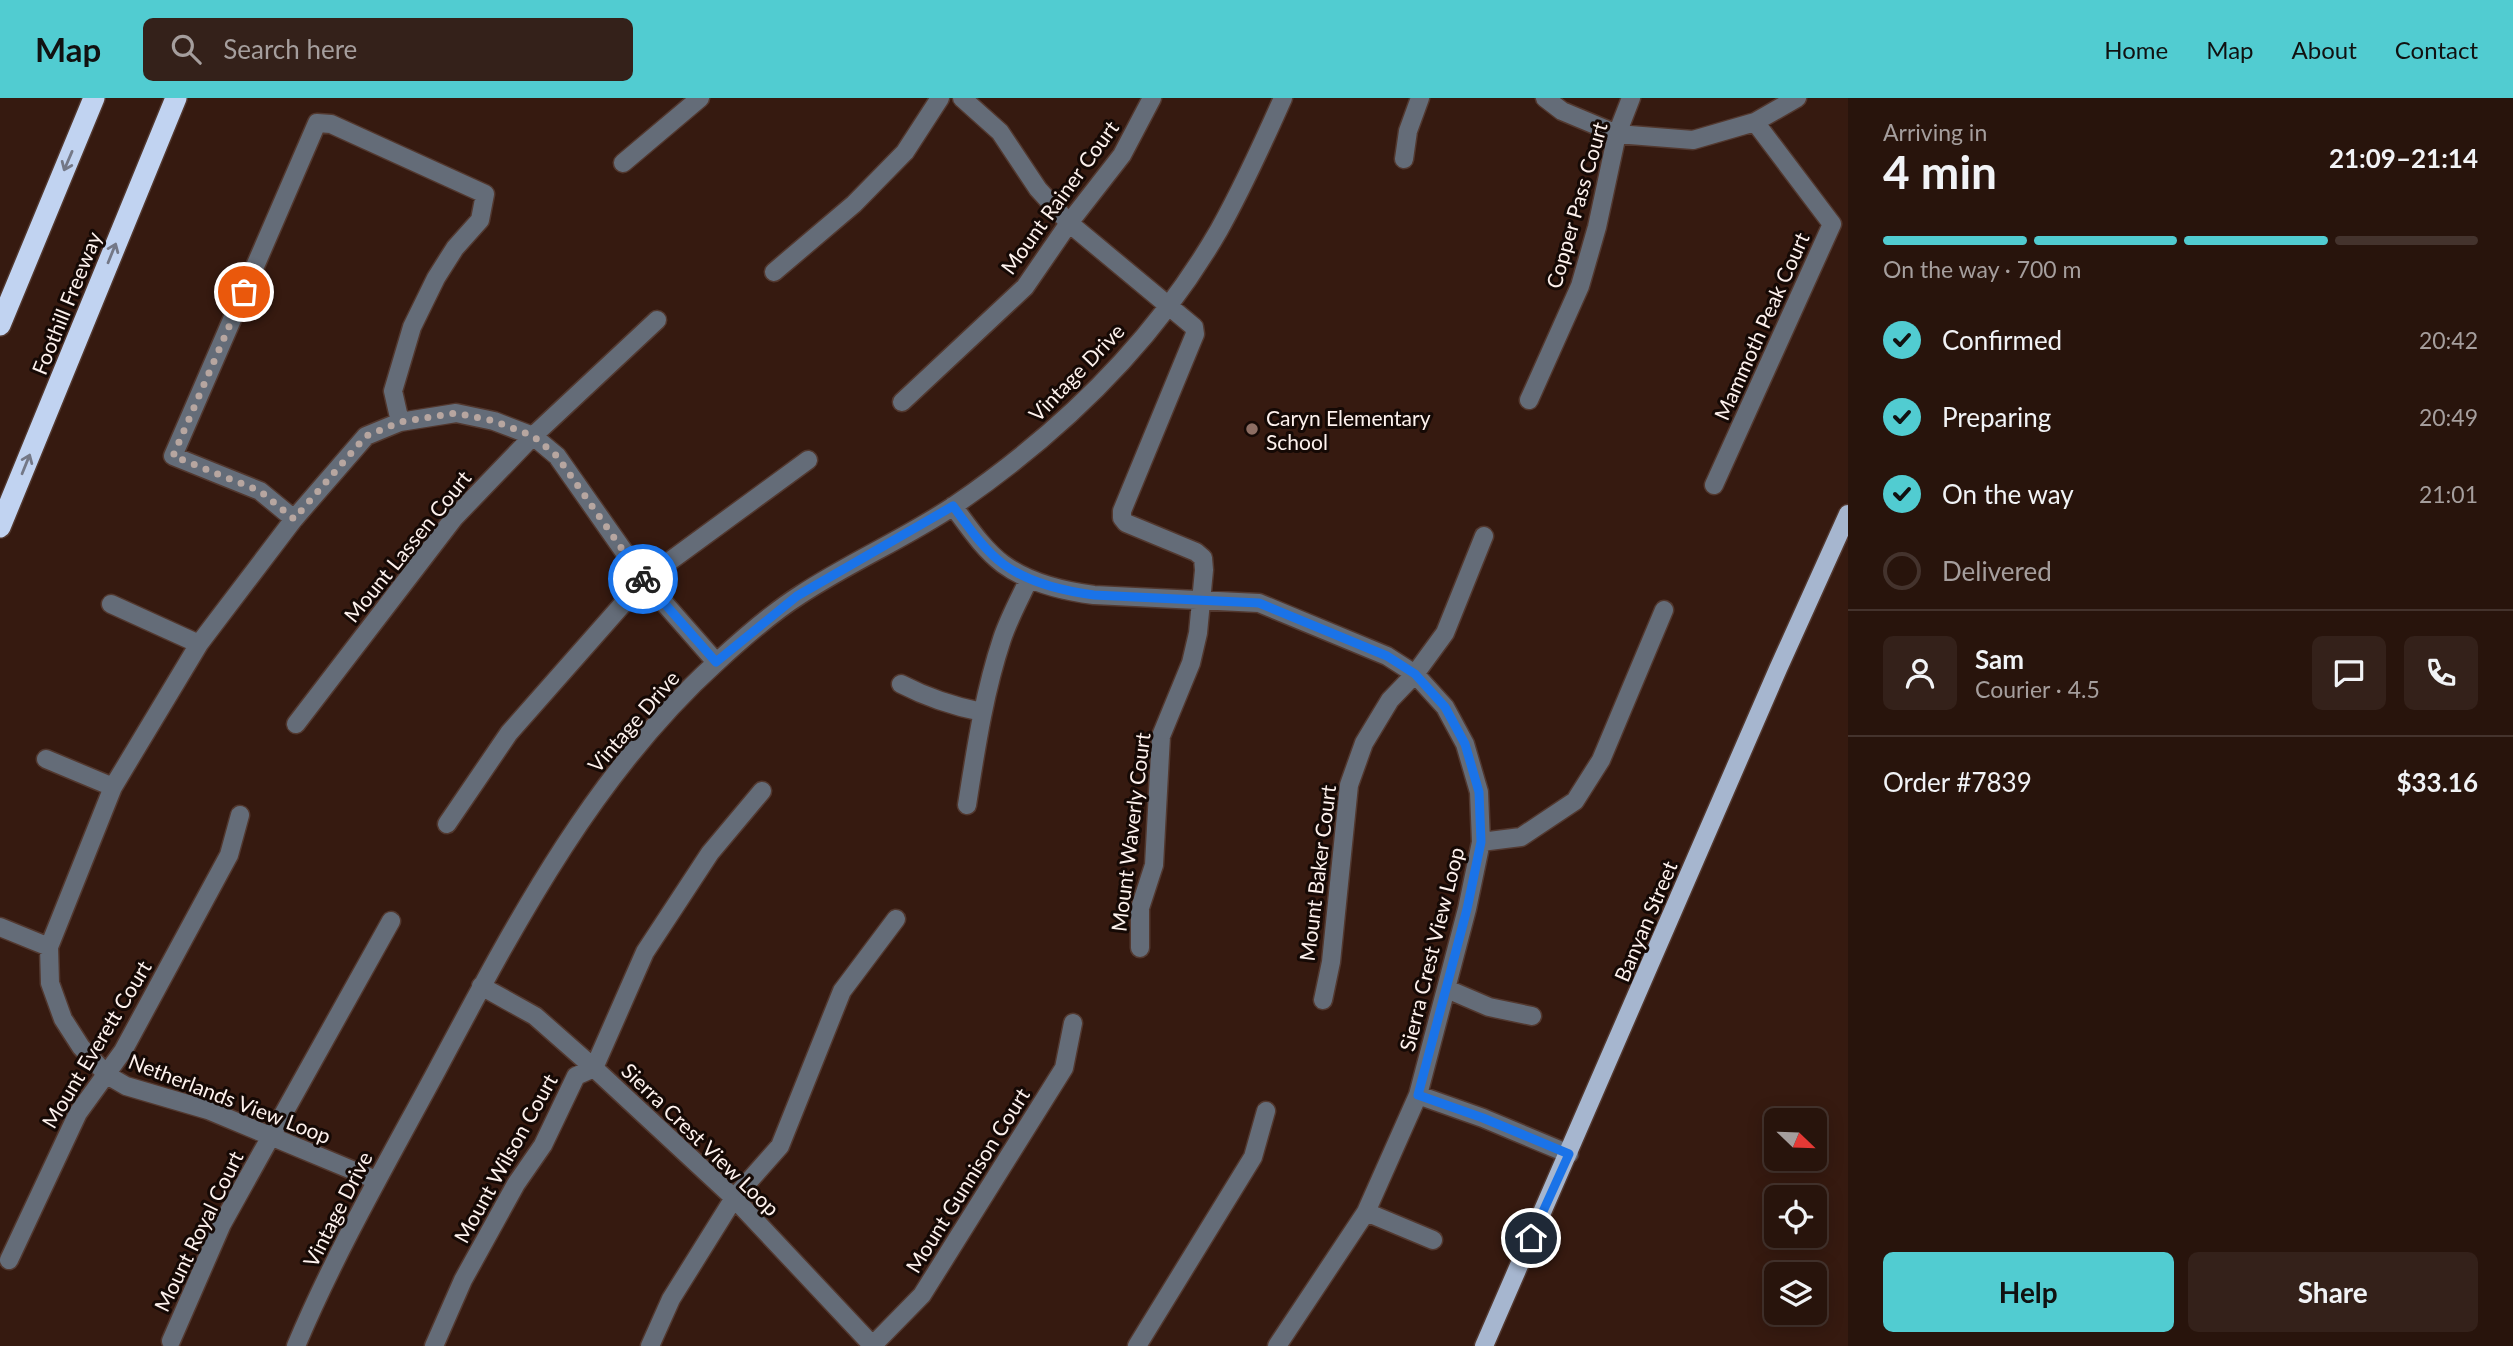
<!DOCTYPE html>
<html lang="en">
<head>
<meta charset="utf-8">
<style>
	body { margin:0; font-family:Lato,sans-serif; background:#34211a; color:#f1f3f6; height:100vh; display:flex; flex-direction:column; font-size:26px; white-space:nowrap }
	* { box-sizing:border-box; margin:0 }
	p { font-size:23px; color:#a59e9d }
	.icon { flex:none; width:38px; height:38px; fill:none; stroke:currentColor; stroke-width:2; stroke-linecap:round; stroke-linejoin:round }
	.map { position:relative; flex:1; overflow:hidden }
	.side { display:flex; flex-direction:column; background:#28140c; width:665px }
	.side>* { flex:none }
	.needle { width:46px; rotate:113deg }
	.buttons { position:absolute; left:1764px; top:1010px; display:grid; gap:14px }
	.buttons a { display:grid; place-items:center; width:63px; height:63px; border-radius:10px; background:#28140c; box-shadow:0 4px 18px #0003,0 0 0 2px #44332d; font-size:35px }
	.pin { position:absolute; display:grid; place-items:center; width:60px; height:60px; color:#fff; margin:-30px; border:4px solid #fff; border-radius:50%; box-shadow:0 2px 7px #0007 }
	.courier { position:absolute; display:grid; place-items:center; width:70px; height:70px; margin:-35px; border:5px solid #1a73e8; border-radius:50%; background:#fff; color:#222; box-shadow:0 2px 9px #0007 }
	.summary em { font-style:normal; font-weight:700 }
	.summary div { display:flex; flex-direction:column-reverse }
	.summary { display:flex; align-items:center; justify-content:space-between; height:119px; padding:0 35px }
	h1 { font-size:46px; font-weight:700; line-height:52px }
	.bar { display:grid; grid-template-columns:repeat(4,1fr); gap:10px 7px; align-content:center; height:84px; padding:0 35px }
	.bar i { height:9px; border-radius:5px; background:#44332d }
	.bar .current { background:#51ccd1 }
	.bar p { grid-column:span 4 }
	.line { display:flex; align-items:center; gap:18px; padding:0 35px; border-top:2px solid #44332d }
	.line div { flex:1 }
	.round { display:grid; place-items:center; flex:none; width:74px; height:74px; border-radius:10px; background:#34211a }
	ol { padding:0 35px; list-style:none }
	li { display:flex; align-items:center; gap:21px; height:77px }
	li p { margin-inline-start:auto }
	li .icon { padding:7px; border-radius:50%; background:#51ccd1; color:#111; stroke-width:4 }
	li:last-child { color:#a59e9d }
	li i { width:38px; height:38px; border:4px solid #44332d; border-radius:50% }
	.primary-button { display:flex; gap:14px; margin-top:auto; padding:14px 35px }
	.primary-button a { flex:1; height:80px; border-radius:10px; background:#51ccd1; color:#111; font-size:28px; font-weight:700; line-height:80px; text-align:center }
	.primary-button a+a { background:#34211a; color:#f1f3f6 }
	header { display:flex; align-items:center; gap:42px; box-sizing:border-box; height:98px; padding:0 35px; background:#51ccd1; color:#111 }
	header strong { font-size:33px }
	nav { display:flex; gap:38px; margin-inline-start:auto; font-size:24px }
	.search { width:490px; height:63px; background:#34211a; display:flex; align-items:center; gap:18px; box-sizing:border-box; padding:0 24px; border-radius:10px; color:#a59e9d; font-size:26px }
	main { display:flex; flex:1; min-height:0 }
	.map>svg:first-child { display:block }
</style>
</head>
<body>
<header>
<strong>Map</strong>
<div class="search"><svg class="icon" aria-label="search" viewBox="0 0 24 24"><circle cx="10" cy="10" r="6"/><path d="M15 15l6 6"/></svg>Search here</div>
<nav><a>Home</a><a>Map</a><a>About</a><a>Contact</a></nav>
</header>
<main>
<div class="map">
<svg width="1848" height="1248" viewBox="0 0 1848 1248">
	<rect width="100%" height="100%" fill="#361a10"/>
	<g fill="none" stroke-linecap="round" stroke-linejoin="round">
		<defs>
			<path id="minor" d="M 962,0 L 1000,34 L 1038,91 L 1069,125 L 1194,229 L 1195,236 L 1122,413 L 1122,420 L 1126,425 L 1196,454 L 1203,460 L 1204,472 L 1198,535 L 1191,565 L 1161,638 L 1154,767 L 1140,810 L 1140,850
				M 1545,0 L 1562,13 L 1617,36 L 1693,42 L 1755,24 L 1797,0
				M 1404,61 L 1408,33 L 1420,0
				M 623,65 L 700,0
				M 774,174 L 854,106 L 905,54 L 940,0
				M 1529,302 L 1580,188 L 1597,129 L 1617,36 L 1631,0
				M 902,304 L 1025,189 L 1069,125 L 1122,57 L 1152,0
				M 1714,387 L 1832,126 L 1755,24
				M 953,408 C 968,428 983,451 1003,466 C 1029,485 1062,493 1094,497 L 1259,505 L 1387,558 L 1415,576 L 1445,609 L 1465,646 L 1479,694 L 1481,744 L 1467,811 L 1418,997 L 1366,1114 L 1277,1248
				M 294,421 L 260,393 L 173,358 L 317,25 L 331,26 L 485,96 L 480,122 L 455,150 L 436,180 L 412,229 L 393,293 L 400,324
				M 111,506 L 199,546
				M 901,586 C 928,600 952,608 982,614
				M 296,626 L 454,420 L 533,338 L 657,222
				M 46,661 L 113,689
				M 967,707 C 976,650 984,595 1002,541 C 1009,520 1020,500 1029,481
				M 447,726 L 509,635 L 644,482 L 808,362
				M 1481,744 L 1521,739 L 1575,703 L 1601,662 L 1664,512
				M 0,829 L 49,849
				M 481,888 L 535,918 L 594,970 L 734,1100 L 873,1248
				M 1447,891 L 1489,909 L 1532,918
				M 1323,902 L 1331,864 L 1349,687 L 1364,645 L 1390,602 L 1415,576 L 1445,535 L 1484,438
				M 1418,997 L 1483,1020 L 1569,1056
				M 376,1082 L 208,1012 L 126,988 L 107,977 L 81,949 L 63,921 L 50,885 L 49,849 L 113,689 L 199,546 L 294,421 L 366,338 L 400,324 L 456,315 L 494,323 L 533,338 L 557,358 L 644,482 L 716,564
				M 1366,1114 L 1433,1142
				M 9,1162 L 78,1015 L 123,953 L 229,757 L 240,717
				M 171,1243 L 222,1126 L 391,823
				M 296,1248 C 336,1153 388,1063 437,972 C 515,826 593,676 717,564 C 741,542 773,514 800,497 C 850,464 906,440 955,407 C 1060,335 1155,243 1219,132 C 1243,89 1263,45 1283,0
				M 434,1248 L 463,1182 L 516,1086 L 543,1047 L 576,978 L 594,970 L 645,854 L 710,755 L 762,693
				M 650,1248 L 671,1201 L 734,1100 L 780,1048 L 842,893 L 896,821
				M 872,1248 L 922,1197 L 1064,970 L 1073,925
				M 1137,1248 L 1253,1059 L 1266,1013"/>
			<path id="major" d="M 1484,1248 L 1778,571 L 1848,416"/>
			<path id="highway" d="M 0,227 L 94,0
				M 0,429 L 176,0"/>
		</defs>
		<use href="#minor" stroke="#52382f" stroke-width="21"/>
		<use href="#major" stroke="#52382f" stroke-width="21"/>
		<use href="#highway" stroke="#52382f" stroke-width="24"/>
		<use href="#minor" stroke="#646c78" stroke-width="18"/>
		<use href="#major" stroke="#a6b6cf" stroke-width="18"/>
		<use href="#highway" stroke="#c1d3f1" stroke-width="21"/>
	</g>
	<defs><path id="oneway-shaft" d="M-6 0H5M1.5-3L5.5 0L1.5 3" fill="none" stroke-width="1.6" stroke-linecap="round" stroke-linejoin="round" transform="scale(1.75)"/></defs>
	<g stroke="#747887">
		<use href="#oneway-shaft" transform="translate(68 63) rotate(113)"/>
		<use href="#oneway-shaft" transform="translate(112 155) rotate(-68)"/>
		<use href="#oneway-shaft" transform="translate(26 366) rotate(-68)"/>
	</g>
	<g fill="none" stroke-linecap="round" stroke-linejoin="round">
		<path stroke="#b7a6a0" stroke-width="7" stroke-dasharray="0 12.6" d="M 244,194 L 173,358 L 260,393 L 294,421 L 366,338 L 400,324 L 456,315 L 494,323 L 533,338 L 557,358 L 643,481"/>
		<path stroke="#1a73e8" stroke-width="9" d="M 643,481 L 716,564 L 797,498 L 953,408 C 968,428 983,451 1003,466 C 1029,485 1062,493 1094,497 L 1259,505 L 1387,558 L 1415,576 L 1445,609 L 1465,646 L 1479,694 L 1481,744 L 1467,811 L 1418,997 L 1483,1020 L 1569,1056 L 1531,1140"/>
	</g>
	<circle fill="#8d6e63" stroke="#150905" stroke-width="2.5" cx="1252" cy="331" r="7"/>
	<g text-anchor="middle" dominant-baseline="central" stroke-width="6" stroke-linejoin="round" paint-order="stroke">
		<g font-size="21" fill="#fdf1ed" stroke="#150905">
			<text transform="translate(1059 99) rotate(-54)">Mount Rainer Court</text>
			<text transform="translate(1576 107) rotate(-74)">Copper Pass Court</text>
			<text transform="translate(66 205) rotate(-68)">Foothill Freeway</text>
			<text transform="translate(1761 228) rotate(-66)">Mammoth Peak Court</text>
			<text transform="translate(1076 274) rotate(-46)">Vintage Drive</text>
			<text transform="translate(407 448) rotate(-51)">Mount Lassen Court</text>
			<text transform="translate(633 623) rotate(-49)">Vintage Drive</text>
			<text transform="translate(1130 734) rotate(-83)">Mount Waverly Court</text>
			<text transform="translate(1317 775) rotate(-83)">Mount Baker Court</text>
			<text transform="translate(1645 823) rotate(-67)">Banyan Street</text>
			<text transform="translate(1431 851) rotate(-76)">Sierra Crest View Loop</text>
			<text transform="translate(96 946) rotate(-59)">Mount Everett Court</text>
			<text transform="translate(230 1000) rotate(21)">Netherlands View Loop</text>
			<text transform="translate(701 1041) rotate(44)">Sierra Crest View Loop</text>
			<text transform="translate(505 1060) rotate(-61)">Mount Wilson Court</text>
			<text transform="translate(967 1082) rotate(-58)">Mount Gunnison Court</text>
			<text transform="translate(337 1111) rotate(-63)">Vintage Drive</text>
			<text transform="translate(198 1133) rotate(-64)">Mount Royal Court</text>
		</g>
		<g font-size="21" fill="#fdf1ed" stroke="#150905" text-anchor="start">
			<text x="1266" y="319">Caryn Elementary<tspan x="1266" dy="24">School</tspan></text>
		</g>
	</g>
</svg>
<div class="buttons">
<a><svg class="needle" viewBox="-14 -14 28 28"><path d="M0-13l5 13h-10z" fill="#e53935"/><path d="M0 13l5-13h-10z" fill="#a59e9d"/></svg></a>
<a><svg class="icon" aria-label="locate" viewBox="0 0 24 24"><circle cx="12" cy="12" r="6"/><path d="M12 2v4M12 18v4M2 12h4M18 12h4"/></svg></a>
<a><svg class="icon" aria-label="layers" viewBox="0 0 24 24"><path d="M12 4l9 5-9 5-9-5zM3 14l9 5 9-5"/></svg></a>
</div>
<div class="pin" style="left:244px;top:194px;background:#ea580c"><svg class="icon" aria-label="bag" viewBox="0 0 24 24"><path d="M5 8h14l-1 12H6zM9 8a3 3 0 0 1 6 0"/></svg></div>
<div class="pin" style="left:1531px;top:1140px;background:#1f2937"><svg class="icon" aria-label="home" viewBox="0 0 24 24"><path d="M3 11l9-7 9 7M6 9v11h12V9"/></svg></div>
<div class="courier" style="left:643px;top:481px"><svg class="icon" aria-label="bike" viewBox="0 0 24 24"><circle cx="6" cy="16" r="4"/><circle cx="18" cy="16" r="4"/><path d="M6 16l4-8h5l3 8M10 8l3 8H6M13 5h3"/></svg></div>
</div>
<section class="side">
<div class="summary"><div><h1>4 min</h1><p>Arriving in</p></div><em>21:09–21:14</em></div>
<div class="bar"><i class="current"></i><i class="current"></i><i class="current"></i><i></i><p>On the way · 700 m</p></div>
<ol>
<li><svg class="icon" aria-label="check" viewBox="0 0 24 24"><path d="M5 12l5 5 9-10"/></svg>Confirmed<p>20:42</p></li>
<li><svg class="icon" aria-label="check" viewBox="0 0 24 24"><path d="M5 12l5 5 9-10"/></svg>Preparing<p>20:49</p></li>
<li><svg class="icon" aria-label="check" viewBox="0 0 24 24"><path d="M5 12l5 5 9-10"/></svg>On the way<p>21:01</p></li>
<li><i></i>Delivered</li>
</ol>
<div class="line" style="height:126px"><a class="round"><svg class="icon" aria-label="person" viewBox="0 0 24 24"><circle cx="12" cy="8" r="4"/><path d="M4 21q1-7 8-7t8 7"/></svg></a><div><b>Sam</b><p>Courier · 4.5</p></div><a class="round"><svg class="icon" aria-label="chat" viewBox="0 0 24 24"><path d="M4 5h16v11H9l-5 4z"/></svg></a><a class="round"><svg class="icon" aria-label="phone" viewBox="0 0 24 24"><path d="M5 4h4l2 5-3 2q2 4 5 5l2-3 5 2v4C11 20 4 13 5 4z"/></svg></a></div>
<div class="line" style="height:91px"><div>Order #7839</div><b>$33.16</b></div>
<div class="primary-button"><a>Help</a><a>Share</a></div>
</section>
</main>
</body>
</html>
